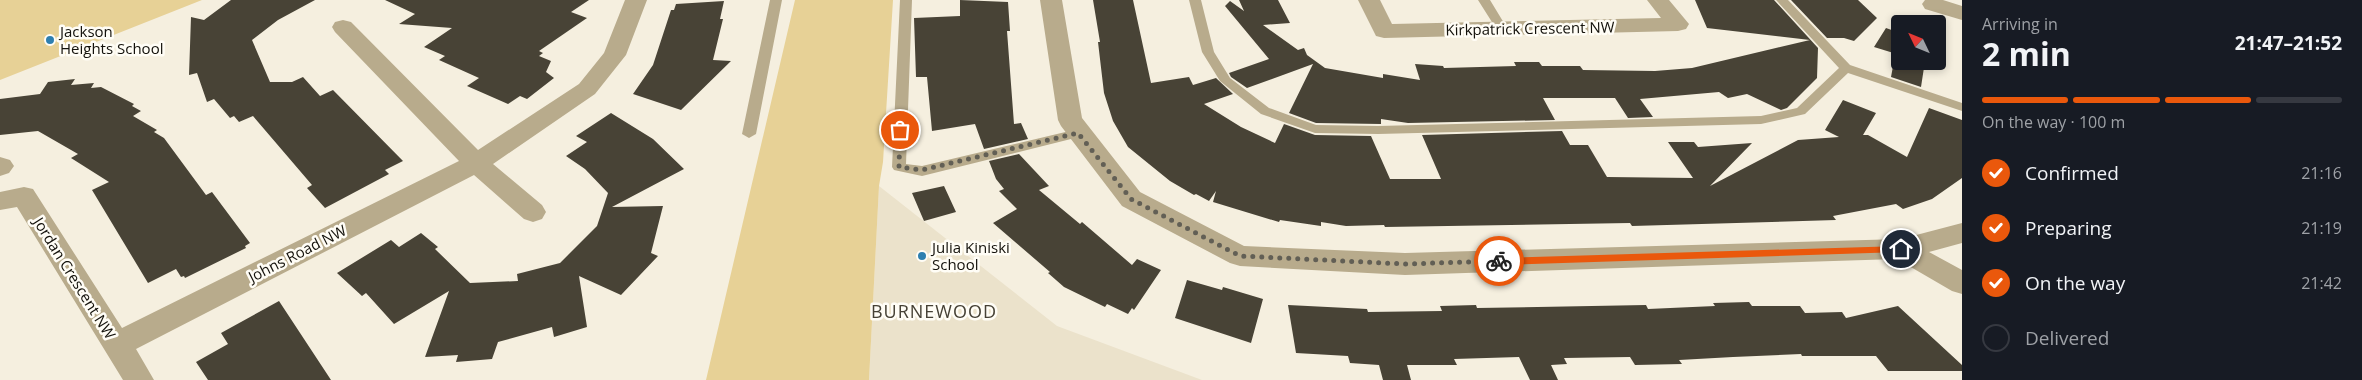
<!DOCTYPE html>
<html lang="en">
<head>
<meta charset="utf-8">
<style>
	body { margin:0; font-family:"Open Sans",sans-serif; background:#20242c; color:#f1f3f6; height:100vh; display:flex; flex-direction:column; font-size:19px; white-space:nowrap }
	* { box-sizing:border-box; margin:0 }
	p { font-size:16px; color:#9ea1a6 }
	.icon { flex:none; width:28px; height:28px; fill:none; stroke:currentColor; stroke-width:2; stroke-linecap:round; stroke-linejoin:round }
	.map { position:relative; flex:1; overflow:hidden }
	.panel { display:flex; flex-direction:column; background:#171b24; width:400px }
	.panel>* { flex:none }
	.needle { width:32px; rotate:313deg }
	.buttons { position:absolute; left:1891px; top:15px; display:grid; gap:10px }
	.buttons a { display:grid; place-items:center; width:55px; height:55px; border-radius:5px; background:#171b24; box-shadow:0 2px 8px #0003; font-size:25px }
	.pin { position:absolute; display:grid; place-items:center; width:42px; height:42px; color:#fff; margin:-21px; border:2px solid #fff; border-radius:50%; box-shadow:0 1px 5px #0007 }
	.courier { position:absolute; display:grid; place-items:center; width:50px; height:50px; margin:-25px; border:4px solid #ea580c; border-radius:50%; background:#fff; color:#222; box-shadow:0 1px 6px #0007 }
	.headline em { font-style:normal; font-weight:700 }
	.headline div { display:flex; flex-direction:column-reverse }
	.headline { display:flex; align-items:center; justify-content:space-between; height:85px; padding:0 20px }
	h1 { font-size:32px; font-weight:700; line-height:38px }
	.bar { display:grid; grid-template-columns:repeat(4,1fr); gap:8px 5px; align-content:center; height:60px; padding:0 20px }
	.bar i { height:6px; border-radius:4px; background:#363941 }
	.bar .current { background:#ea580c }
	.bar p { grid-column:span 4 }
	ol { padding:0 20px; list-style:none }
	li { display:flex; align-items:center; gap:15px; height:55px }
	li p { margin-inline-start:auto }
	li .icon { padding:5px; border-radius:50%; background:#ea580c; color:#fff; stroke-width:4 }
	li:last-child { color:#9ea1a6 }
	li i { width:28px; height:28px; border:2px solid #363941; border-radius:50% }
	main { display:flex; flex:1; min-height:0 }
	.map>svg:first-child { display:block }
</style>
</head>
<body>
<main>
<div class="map">
<svg width="1962" height="380" viewBox="0 0 1962 380">
	<rect width="100%" height="100%" fill="#f5efdf"/>
	<path fill="#ebe2cb" d="M 879,186 L 1057,326 L 1202,380 L 869,380 Z"/>
	<path fill="#e7d196" d="M 0,0 L 202,0 L 0,80 Z
		M 795,0 L 893,0 L 883,162 L 879,186 L 869,380 L 706,380 Z"/>
	<path fill="#484336" d="M 231,0 L 315,0 L 278,20 L 252,40 L 270,82 L 292,82 L 303,77 L 320,96 L 333,90 L 403,161 L 385,170 L 389,174 L 325,208 L 307,188 L 312,185 L 253,116 L 239,122 L 234,116 L 230,118 L 214,99 L 207,102 L 197,73 L 189,75 L 191,17 L 204,20 Z
		M 385,0 L 589,0 L 571,12 L 587,18 L 539,51 L 543,53 L 539,56 L 551,61 L 546,72 L 554,78 L 527,99 L 520,96 L 508,104 L 467,86 L 479,78 L 439,60 L 445,56 L 424,47 L 452,28 L 399,24 L 415,14 Z
		M 960,0 L 1008,2 L 1010,31 L 1007,31 L 1014,124 L 1021,123 L 1028,139 L 984,149 L 975,124 L 932,131 L 927,77 L 916,77 L 914,18 L 960,16 Z
		M 1093,0 L 1133,0 L 1151,83 L 1189,77 L 1193,85 L 1216,78 L 1233,94 L 1204,104 L 1241,127 L 1275,143 L 1284,124 L 1315,135 L 1371,136 L 1390,179 L 1441,179 L 1422,135 L 1562,131 L 1570,145 L 1588,145 L 1607,177 L 1693,178 L 1668,142 L 1694,142 L 1698,147 L 1752,143 L 1710,186 L 1798,140 L 1839,137 L 1825,130 L 1843,100 L 1876,113 L 1863,135 L 1868,135 L 1907,157 L 1929,108 L 1962,120 L 1962,178 L 1932,199 L 1903,209 L 1896,204 L 1833,216 L 1836,220 L 1632,226 L 1630,223 L 1385,227 L 1384,225 L 1346,226 L 1321,222 L 1321,226 L 1280,220 L 1279,222 L 1213,202 L 1216,191 L 1209,201 L 1196,194 L 1194,195 L 1170,181 L 1128,147 L 1113,121 L 1104,93 L 1098,42 L 1100,42 Z
		M 1239,0 L 1278,0 L 1290,23 L 1263,25 L 1298,50 L 1304,48 L 1307,55 L 1325,68 L 1383,78 L 1383,74 L 1420,80 L 1415,64 L 1443,66 L 1444,68 L 1516,66 L 1514,62 L 1539,62 L 1542,66 L 1580,66 L 1583,70 L 1655,71 L 1692,68 L 1810,40 L 1707,28 L 1695,0 L 1774,0 L 1818,48 L 1817,78 L 1787,108 L 1781,110 L 1747,94 L 1728,98 L 1719,92 L 1640,99 L 1653,117 L 1628,118 L 1615,98 L 1543,98 L 1555,120 L 1408,123 L 1381,119 L 1381,124 L 1316,123 L 1289,113 L 1313,64 L 1247,88 L 1231,77 L 1229,73 L 1269,59 L 1225,6 L 1230,1 L 1244,11 Z
		M 1791,0 L 1858,0 L 1877,18 L 1854,41 L 1844,38 L 1827,38 Z
		M 724,1 L 720,19 L 723,19 L 713,60 L 731,61 L 681,110 L 633,94 L 653,65 L 671,10 L 674,10 L 676,4 Z
		M 1886,28 L 1900,33 L 1900,55 L 1874,47 Z
		M 1894,61 L 1925,61 L 1921,87 L 1891,77 Z
		M 75,79 L 71,85 L 94,83 L 91,88 L 101,87 L 134,104 L 132,106 L 141,111 L 133,116 L 157,130 L 154,132 L 164,138 L 206,195 L 212,192 L 250,243 L 245,246 L 246,248 L 185,278 L 184,276 L 181,277 L 176,269 L 148,283 L 92,190 L 109,182 L 71,158 L 78,154 L 38,131 L 0,135 L 0,99 L 40,94 L 48,82 Z
		M 611,113 L 653,139 L 684,169 L 612,207 L 663,206 L 651,253 L 658,256 L 621,295 L 579,276 L 587,327 L 554,337 L 552,327 L 498,342 L 492,359 L 456,362 L 458,355 L 425,357 L 449,291 L 394,324 L 366,293 L 362,296 L 337,273 L 391,240 L 399,247 L 421,233 L 438,247 L 435,249 L 470,283 L 518,281 L 517,274 L 560,263 L 597,226 L 608,193 L 585,169 L 566,156 L 587,142 L 576,136 Z
		M 1019,154 L 1049,186 L 1039,190 L 1080,224 L 1082,222 L 1132,265 L 1137,259 L 1161,270 L 1134,310 L 1132,308 L 1128,314 L 1107,304 L 1105,307 L 1064,287 L 1048,273 L 1050,272 L 993,223 L 1017,209 L 999,191 L 1004,189 L 996,179 L 989,161 Z
		M 944,186 L 956,212 L 924,221 L 912,193 Z
		M 1187,280 L 1222,290 L 1223,287 L 1263,299 L 1251,343 L 1175,318 Z
		M 279,301 L 331,380 L 208,380 L 196,362 L 228,344 L 221,333 Z
		M 1749,302 L 1752,306 L 1800,306 L 1805,313 L 1842,312 L 1846,318 L 1898,306 L 1962,365 L 1962,371 L 1888,371 L 1876,356 L 1802,356 L 1801,354 L 1733,357 L 1679,360 L 1682,364 L 1635,365 L 1630,357 L 1564,358 L 1567,364 L 1551,365 L 1558,380 L 1530,380 L 1519,357 L 1454,359 L 1457,365 L 1407,365 L 1411,380 L 1383,380 L 1379,365 L 1350,363 L 1348,356 L 1296,353 L 1288,305 L 1367,309 L 1368,312 L 1442,311 L 1440,306 L 1476,305 L 1477,308 L 1646,305 L 1648,309 L 1715,306 L 1713,303 Z"/>
	<g fill="none" stroke-linecap="round" stroke-linejoin="round">
		<path fill="#b8ab8c" fill-rule="evenodd" d="M 770,0 L 782,0 L 756,134 L 749,138 L 742,134 Z
			M 900,0 L 912,0 L 906,164 L 922,166 L 1078,129 L 1083,130 L 1085,133 L 1083,136 L 922,176 L 894,170 L 892,167 Z
			M 1189,0 L 1201,0 L 1214,52 L 1230,78 L 1269,108 L 1316,125 L 1378,126 L 1761,116 L 1797,108 L 1839,68 L 1776,0 L 1788,0 L 1850,65 L 1962,103 L 1962,111 L 1848,73 L 1805,114 L 1761,124 L 1378,134 L 1315,133 L 1261,114 L 1220,81 L 1202,52 Z
			M 1478,0 L 1490,0 L 1507,28 L 1505,30 L 1497,30 Z"/>
		<path fill="#b8ab8c" fill-rule="evenodd" d="M 625,0 L 647,0 L 626,55 L 595,94 L 493,164 L 542,205 L 546,212 L 542,219 L 533,222 L 524,219 L 474,175 L 136,349 L 154,380 L 123,380 L 17,207 L 0,210 L 0,192 L 24,187 L 33,189 L 122,328 L 459,161 L 335,32 L 332,27 L 335,22 L 343,20 L 351,22 L 478,150 L 579,84 L 604,53 Z
			M 1040,0 L 1062,0 L 1082,118 L 1140,192 L 1244,246 L 1405,253 L 1901,239 L 1962,223 L 1962,243 L 1929,252 L 1962,270 L 1962,294 L 1952,291 L 1897,259 L 1405,275 L 1240,266 L 1230,263 L 1122,206 L 1061,126 L 1058,120 Z
			M 1358,0 L 1380,0 L 1392,24 L 1661,18 L 1647,0 L 1669,0 L 1689,24 L 1686,29 L 1678,31 L 1384,38 L 1376,36 Z
			M 1925,0 L 1943,0 L 1962,6 L 1962,20 L 1925,9 L 1922,4 Z
			M 0,157 L 10,160 L 14,166 L 9,173 L 0,176 Z"/>
	</g>
	<path fill="#ea580c" d="M 1901,246 L 1906,249 L 1901,252 L 1499,265 L 1495,261 L 1499,258 Z"/>
	<g fill="none" stroke-linecap="round" stroke-linejoin="round">
		<path stroke="#625f55" stroke-width="5" stroke-dasharray="0 9" d="M 900,130 L 899,167 L 922,170 L 1078,133 L 1131,199 L 1240,256 L 1405,264 L 1499,261"/>
	</g>
	<g fill="#2e7fb0" stroke="#fffdf6" stroke-width="2">
		<circle cx="50" cy="40" r="5"/>
		<circle cx="922" cy="256" r="5"/>
	</g>
	<g text-anchor="middle" dominant-baseline="central" stroke-width="5" stroke-linejoin="round" paint-order="stroke">
		<g font-size="15" fill="#13110b" stroke="#fffdf6">
			<text transform="translate(1530 28) rotate(-1)">Kirkpatrick Crescent NW</text>
			<text transform="translate(297 253) rotate(-27)">Johns Road NW</text>
			<text transform="translate(75 278) rotate(58)">Jordan Crescent NW</text>
		</g>
		<g font-size="15" fill="#13110b" stroke="#fffdf6" text-anchor="start">
			<text x="60" y="31">Jackson<tspan x="60" dy="17">Heights School</tspan></text>
			<text x="932" y="247">Julia Kiniski<tspan x="932" dy="17">School</tspan></text>
		</g>
		<g font-size="18" letter-spacing="1" fill="#464135" stroke="#fffdf6">
			<text x="934" y="311">BURNEWOOD</text>
		</g>
	</g>
</svg>
<div class="buttons">
<a><svg class="needle" viewBox="-14 -14 28 28"><path d="M0-13l5 13h-10z" fill="#e53935"/><path d="M0 13l5-13h-10z" fill="#9ea1a6"/></svg></a>
</div>
<div class="pin" style="left:900px;top:130px;background:#ea580c"><svg class="icon" aria-label="bag" viewBox="0 0 24 24"><path d="M5 8h14l-1 12H6zM9 8a3 3 0 0 1 6 0"/></svg></div>
<div class="pin" style="left:1901px;top:249px;background:#1f2937"><svg class="icon" aria-label="home" viewBox="0 0 24 24"><path d="M3 11l9-7 9 7M6 9v11h12V9"/></svg></div>
<div class="courier" style="left:1499px;top:261px"><svg class="icon" aria-label="bike" viewBox="0 0 24 24"><circle cx="6" cy="16" r="4"/><circle cx="18" cy="16" r="4"/><path d="M6 16l4-8h5l3 8M10 8l3 8H6M13 5h3"/></svg></div>
</div>
<section class="panel">
<div class="headline"><div><h1>2 min</h1><p>Arriving in</p></div><em>21:47–21:52</em></div>
<div class="bar"><i class="current"></i><i class="current"></i><i class="current"></i><i></i><p>On the way · 100 m</p></div>
<ol>
<li><svg class="icon" aria-label="check" viewBox="0 0 24 24"><path d="M5 12l5 5 9-10"/></svg>Confirmed<p>21:16</p></li>
<li><svg class="icon" aria-label="check" viewBox="0 0 24 24"><path d="M5 12l5 5 9-10"/></svg>Preparing<p>21:19</p></li>
<li><svg class="icon" aria-label="check" viewBox="0 0 24 24"><path d="M5 12l5 5 9-10"/></svg>On the way<p>21:42</p></li>
<li><i></i>Delivered</li>
</ol>
</section>
</main>
</body>
</html>
